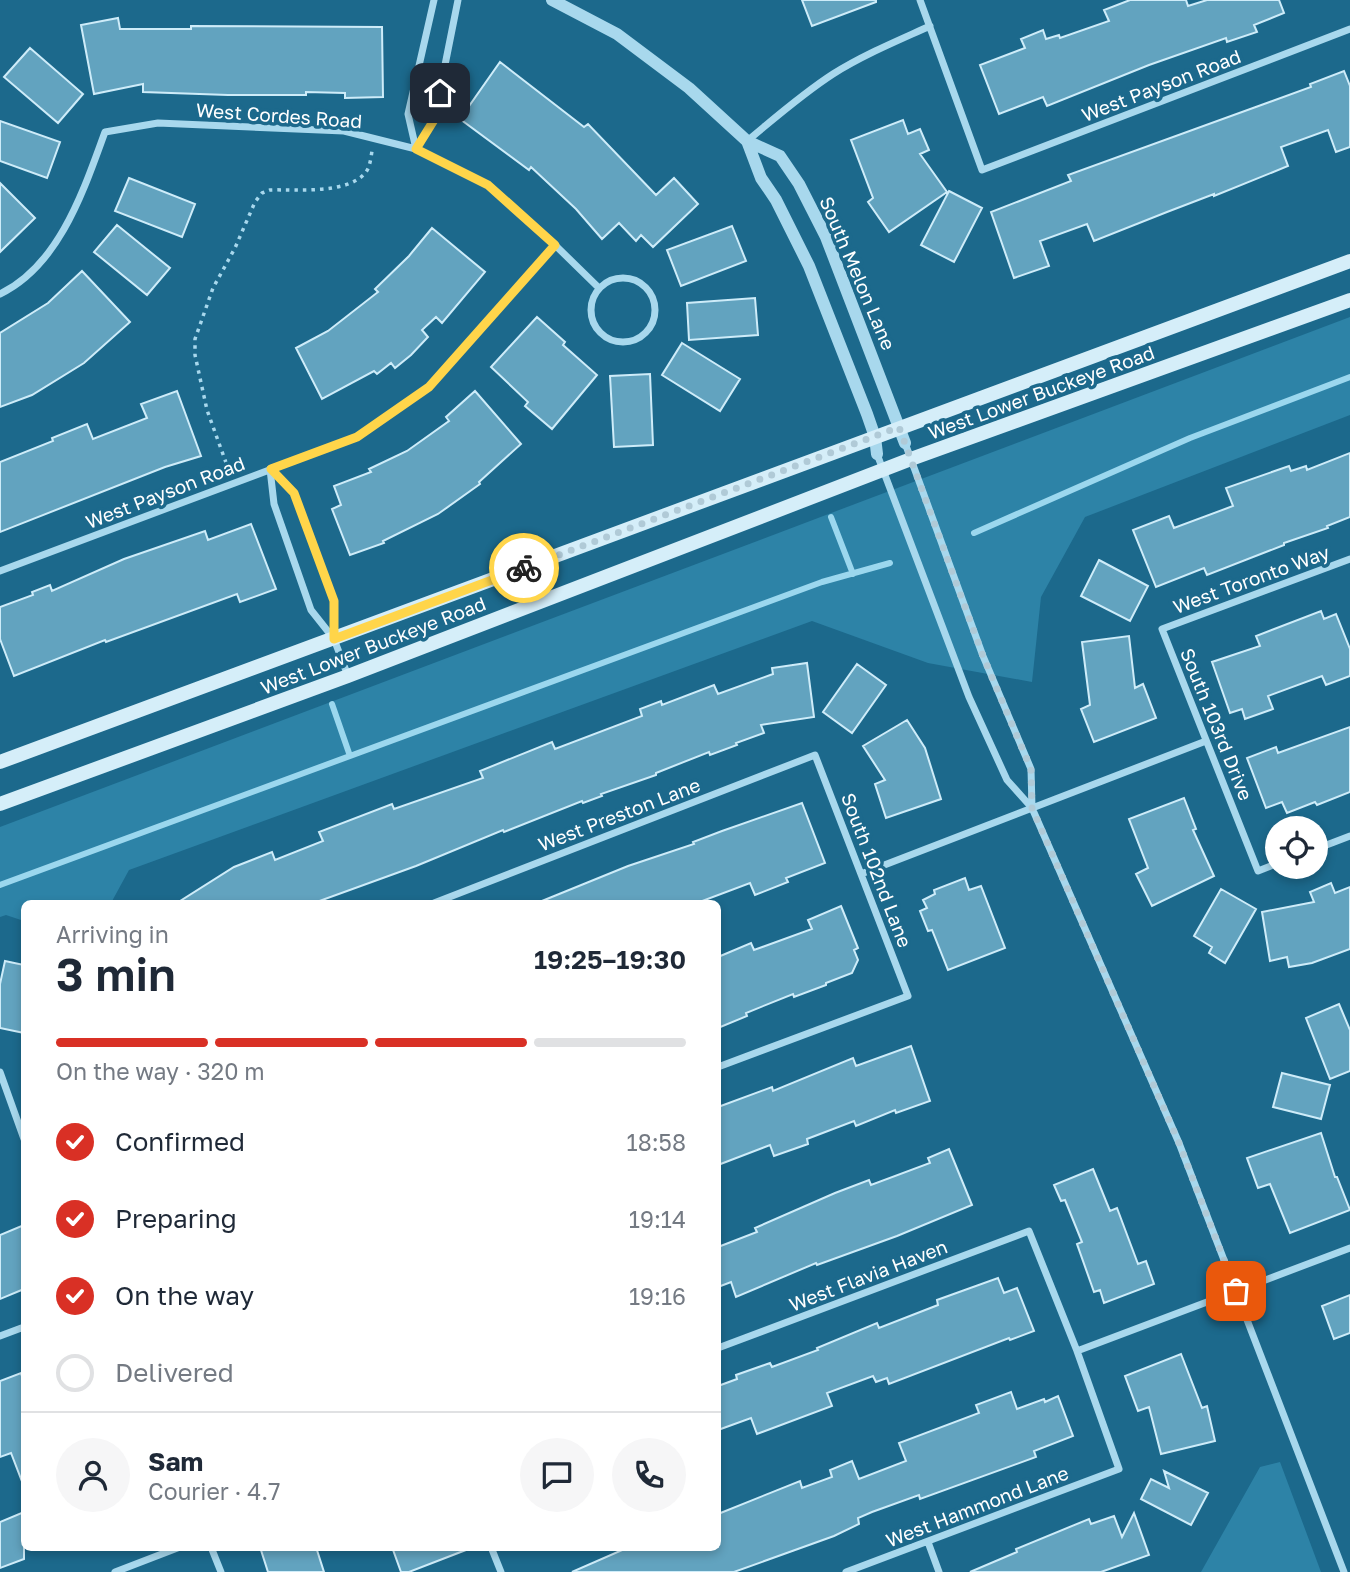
<!DOCTYPE html>
<html lang="en">
<head>
<meta charset="utf-8">
<style>
	body { margin:0; font-family:"Golos Text",sans-serif; background:#f6f6f7; color:#1f2937; height:100vh; display:flex; flex-direction:column; font-size:26px; white-space:nowrap }
	* { box-sizing:border-box; margin:0 }
	p { font-size:23px; color:#747a83 }
	.icon { flex:none; width:38px; height:38px; fill:none; stroke:currentColor; stroke-width:2; stroke-linecap:round; stroke-linejoin:round }
	.map { position:relative; flex:1; overflow:hidden }
	.panel { position:absolute; left:21px; top:900px; width:700px; height:651px; display:flex; flex-direction:column; background:#fff; border-radius:10px; box-shadow:0 4px 10px #0003 }
	.panel>* { flex:none }
	.tools { position:absolute; left:1265px; top:816px; display:grid; gap:14px }
	.tools a { display:grid; place-items:center; width:63px; height:63px; border-radius:50%; background:#fff; box-shadow:0 4px 10px #0003; font-size:35px }
	.pin { position:absolute; display:grid; place-items:center; width:60px; height:60px; color:#fff; margin:-30px; border-radius:14px; box-shadow:0 4px 10px #0006 }
	.courier { position:absolute; display:grid; place-items:center; width:70px; height:70px; margin:-35px; border:5px solid #ffd54a; border-radius:50%; background:#fff; color:#222; box-shadow:0 2px 9px #0007 }
	.summary em { font-style:normal; font-weight:600 }
	.summary div { display:flex; flex-direction:column-reverse }
	.summary { display:flex; align-items:center; justify-content:space-between; height:119px; padding:0 35px }
	h1 { font-size:46px; font-weight:600; line-height:52px }
	.bar { display:grid; grid-template-columns:repeat(4,1fr); gap:10px 7px; align-content:center; height:84px; padding:0 35px }
	.bar i { height:9px; border-radius:5px; background:#e0e1e3 }
	.bar .active { background:#d93025 }
	.bar p { grid-column:span 4 }
	.line { display:flex; align-items:center; gap:18px; padding:0 35px; border-top:2px solid #e0e1e3 }
	.line div { flex:1 }
	.round { display:grid; place-items:center; flex:none; width:74px; height:74px; border-radius:37px; background:#f6f6f7 }
	ol { padding:0 35px; list-style:none }
	li { display:flex; align-items:center; gap:21px; height:77px }
	li p { margin-inline-start:auto }
	li .icon { padding:7px; border-radius:50%; background:#d93025; color:#fff; stroke-width:4 }
	li:last-child { color:#747a83 }
	li i { width:38px; height:38px; border:4px solid #e0e1e3; border-radius:50% }
	.map>svg:first-child { display:block }
</style>
</head>
<body>
<div class="map">
<svg width="1350" height="1572" viewBox="0 0 1350 1572">
	<rect width="100%" height="100%" fill="#1c698c"/>
	<path fill="#2d83a7" d="M 1350,317 L 1350,415 L 1085,517 L 1041,597 L 1032,682 L 928,663 L 812,621 L 129,870 L 111,903 L 24,903 L 24,921 L 6,915 L 0,917 L 0,827 Z
		M 1280,1462 L 1321,1572 L 1201,1572 L 1260,1467 Z"/>
	<g fill="none" stroke-linecap="round" stroke-linejoin="round">
		<path stroke="#9bd7ee" stroke-width="6" d="M 831,517 L 853,574
			M 974,533 L 1190,438 L 1350,377
			M 332,704 L 350,756
			M 0,885 L 822,582 L 890,563"/>
	</g>
	<path fill="#62a3bf" stroke="#ceecf9" stroke-width="2" d="M 802,0 L 876,0 L 876,2 L 812,26 Z
		M 1130,0 L 1186,0 L 1188,6 L 1207,0 L 1279,0 L 1284,13 L 1254,25 L 1257,32 L 1227,42 L 1226,38 L 1149,65 L 1047,106 L 1043,97 L 999,114 L 980,65 L 1025,48 L 1021,39 L 1043,30 L 1046,39 L 1059,35 L 1060,38 L 1109,21 L 1104,10 Z
		M 118,18 L 120,29 L 191,29 L 191,26 L 382,27 L 383,97 L 345,98 L 345,93 L 306,92 L 306,95 L 228,95 L 143,92 L 143,84 L 94,94 L 81,25 Z
		M 30,48 L 83,94 L 58,123 L 4,77 Z
		M 500,62 L 584,127 L 588,124 L 656,195 L 674,178 L 698,204 L 653,247 L 641,235 L 636,241 L 619,223 L 602,239 L 576,209 L 531,167 L 529,170 L 460,119 Z
		M 1344,71 L 1350,86 L 1350,147 L 1336,152 L 1328,130 L 1281,147 L 1288,166 L 1214,196 L 1214,194 L 1167,212 L 1094,241 L 1087,224 L 1040,241 L 1049,266 L 1014,278 L 991,212 L 1071,181 L 1068,175 L 1311,87 L 1310,84 Z
		M 903,120 L 908,134 L 920,129 L 929,150 L 920,154 L 947,192 L 889,232 L 868,202 L 873,198 L 851,140 Z
		M 0,121 L 60,142 L 47,178 L 0,161 Z
		M 129,178 L 195,204 L 182,237 L 115,211 Z
		M 0,183 L 35,218 L 0,252 Z
		M 949,191 L 982,208 L 954,262 L 921,245 Z
		M 117,225 L 170,268 L 147,295 L 94,252 Z
		M 732,226 L 746,261 L 681,286 L 667,250 Z
		M 432,228 L 485,272 L 442,323 L 436,317 L 422,330 L 428,337 L 411,355 L 395,368 L 391,363 L 377,374 L 374,371 L 322,399 L 296,348 L 328,331 L 378,292 L 375,289 L 409,256 Z
		M 82,271 L 130,322 L 84,363 L 32,395 L 0,407 L 0,333 L 48,303 Z
		M 755,298 L 758,335 L 689,340 L 687,303 Z
		M 537,317 L 565,342 L 563,345 L 597,375 L 552,429 L 525,406 L 528,402 L 491,367 Z
		M 682,343 L 740,379 L 720,411 L 662,375 Z
		M 650,374 L 653,445 L 614,447 L 610,376 Z
		M 177,391 L 201,456 L 165,467 L 0,532 L 0,462 L 53,441 L 52,438 L 87,424 L 93,439 L 147,418 L 141,404 Z
		M 475,391 L 521,444 L 479,482 L 480,484 L 438,514 L 383,541 L 384,543 L 350,555 L 332,509 L 341,505 L 334,486 L 371,472 L 369,469 L 407,451 L 449,421 L 446,417 Z
		M 1350,453 L 1350,517 L 1327,526 L 1328,528 L 1284,543 L 1284,545 L 1207,575 L 1204,568 L 1156,587 L 1133,530 L 1169,516 L 1174,528 L 1233,506 L 1226,488 L 1289,466 L 1291,471 L 1306,466 L 1307,470 Z
		M 251,524 L 276,589 L 240,602 L 237,594 L 106,642 L 105,640 L 14,676 L 0,639 L 0,607 L 33,595 L 32,592 L 50,585 L 52,591 L 124,559 L 205,531 L 208,540 Z
		M 1099,560 L 1148,586 L 1130,621 L 1081,596 Z
		M 1321,611 L 1324,619 L 1336,614 L 1350,649 L 1350,676 L 1326,685 L 1322,676 L 1268,696 L 1273,709 L 1245,719 L 1242,709 L 1230,713 L 1212,662 L 1260,646 L 1256,636 Z
		M 1129,636 L 1135,688 L 1143,684 L 1156,718 L 1094,742 L 1081,709 L 1090,705 L 1082,642 Z
		M 807,663 L 814,717 L 761,725 L 764,733 L 736,743 L 737,745 L 710,755 L 709,752 L 656,773 L 656,775 L 601,794 L 602,796 L 583,803 L 582,801 L 504,832 L 503,830 L 416,866 L 314,903 L 177,903 L 234,867 L 272,852 L 275,860 L 323,841 L 319,832 L 392,804 L 394,809 L 483,778 L 480,771 L 552,742 L 555,749 L 642,716 L 640,709 L 661,701 L 662,705 L 714,685 L 718,694 L 773,674 L 772,668 Z
		M 857,664 L 886,685 L 852,733 L 823,712 Z
		M 907,720 L 925,748 L 941,799 L 886,818 L 875,784 L 885,780 L 863,746 Z
		M 1350,727 L 1350,792 L 1317,805 L 1315,802 L 1287,813 L 1282,802 L 1266,808 L 1247,758 L 1276,747 L 1278,753 Z
		M 1184,798 L 1196,829 L 1193,830 L 1214,876 L 1152,906 L 1136,874 L 1148,868 L 1129,819 Z
		M 802,803 L 825,863 L 786,878 L 788,882 L 755,895 L 750,883 L 697,903 L 537,903 L 628,866 L 694,844 L 693,842 L 722,831 Z
		M 965,878 L 969,890 L 981,886 L 1005,948 L 948,970 L 932,930 L 928,931 L 920,911 L 927,908 L 923,900 L 935,894 L 934,890 Z
		M 1331,883 L 1335,893 L 1350,887 L 1350,949 L 1312,963 L 1289,967 L 1287,957 L 1270,961 L 1262,912 L 1314,902 L 1310,892 Z
		M 1221,889 L 1256,909 L 1225,963 L 1209,953 L 1212,947 L 1194,936 Z
		M 841,906 L 858,948 L 854,950 L 858,960 L 852,973 L 826,983 L 826,985 L 794,997 L 793,994 L 746,1013 L 747,1016 L 718,1028 L 718,957 L 751,943 L 754,950 L 812,929 L 808,920 Z
		M 5,961 L 24,965 L 24,1033 L 0,1028 L 0,984 Z
		M 1339,1004 L 1350,1030 L 1350,1071 L 1330,1079 L 1306,1018 Z
		M 911,1046 L 930,1101 L 896,1113 L 895,1110 L 856,1126 L 854,1121 L 807,1139 L 808,1144 L 774,1156 L 770,1145 L 718,1165 L 718,1107 L 772,1087 L 773,1091 L 853,1058 L 856,1066 Z
		M 1282,1073 L 1330,1085 L 1321,1119 L 1273,1107 Z
		M 1321,1133 L 1335,1177 L 1337,1177 L 1350,1210 L 1290,1233 L 1270,1184 L 1258,1188 L 1247,1158 Z
		M 949,1149 L 972,1205 L 897,1236 L 817,1265 L 816,1263 L 736,1297 L 731,1282 L 718,1287 L 718,1247 L 757,1232 L 755,1228 L 835,1193 L 869,1180 L 871,1185 L 930,1163 L 928,1158 Z
		M 1093,1169 L 1110,1211 L 1117,1208 L 1138,1264 L 1146,1261 L 1154,1284 L 1104,1303 L 1100,1290 L 1094,1292 L 1077,1244 L 1082,1242 L 1065,1200 L 1061,1201 L 1054,1185 Z
		M 24,1225 L 24,1289 L 0,1299 L 0,1235 Z
		M 998,1278 L 1004,1293 L 1017,1288 L 1034,1331 L 1010,1340 L 1009,1338 L 889,1384 L 887,1378 L 876,1382 L 873,1376 L 827,1393 L 832,1406 L 757,1434 L 751,1418 L 718,1430 L 718,1386 L 737,1379 L 736,1375 L 770,1363 L 772,1367 L 818,1350 L 817,1348 L 877,1323 L 879,1328 L 938,1305 L 937,1300 Z
		M 1350,1295 L 1350,1333 L 1334,1339 L 1322,1306 Z
		M 1181,1354 L 1202,1408 L 1207,1406 L 1215,1441 L 1161,1454 L 1149,1407 L 1138,1411 L 1125,1376 Z
		M 21,1373 L 24,1383 L 24,1484 L 23,1484 L 11,1453 L 0,1457 L 0,1381 Z
		M 1011,1392 L 1017,1409 L 1044,1399 L 1045,1402 L 1058,1396 L 1073,1436 L 1034,1451 L 1036,1457 L 920,1499 L 919,1495 L 872,1512 L 858,1518 L 859,1524 L 834,1536 L 734,1572 L 572,1572 L 629,1547 L 718,1547 L 718,1514 L 800,1481 L 802,1488 L 832,1477 L 830,1470 L 852,1461 L 859,1479 L 906,1461 L 899,1443 L 979,1413 L 976,1405 Z
		M 1164,1471 L 1208,1493 L 1191,1525 L 1141,1499 L 1151,1479 L 1169,1488 Z
		M 24,1512 L 24,1559 L 0,1568 L 0,1522 Z
		M 1134,1513 L 1149,1555 L 1101,1572 L 970,1572 L 1017,1552 L 1016,1549 L 1089,1519 L 1091,1524 L 1114,1516 L 1122,1537 Z
		M 260,1547 L 316,1547 L 324,1572 L 268,1572 Z
		M 392,1547 L 470,1547 L 471,1548 L 409,1572 L 401,1572 Z"/>
	<g fill="none" stroke-linecap="round" stroke-linejoin="round">
		<path stroke="#a8d8ed" stroke-width="3.5" stroke-dasharray="3.5 5" stroke-linecap="butt" d="M 229,471 L 207,410 L 195,355 L 195,339 L 213,288 L 235,248 L 255,202 L 262,193 L 270,190 C 296,189 348,195 366,172 C 370,167 371,157 372,151"/>
		<path stroke="#a8d8ed" stroke-width="7" d="M 920,0 L 982,170 L 1350,29
			M 747,141 C 775,118 802,94 833,74 C 863,55 897,41 930,26
			M 416,149 L 434,120 L 458,0
			M 416,149 L 408,114 L 434,0
			M591 310a32 32 0 1 1 64 0a32 32 0 1 1-64 0Z
			M 0,294 C 60,265 84,189 105,132 L 158,123 L 344,131 L 416,149 L 488,185 L 555,245 L 599,288
			M 905,443 L 983,656 L 1031,769 L 1032,807
			M 877,454 L 969,697 L 1007,780 L 1032,808 L 1179,1143 L 1344,1572
			M 270,469 L 274,504 L 311,610 L 334,639 L 348,676
			M 271,469 L 294,493 L 334,601 L 334,637
			M 0,571 L 357,437 L 429,387 L 555,245
			M 1316,849 L 1350,836
			M 1278,863 L 1258,871 L 1162,629 L 1350,559
			M 861,874 L 1206,741
			M 434,903 L 815,755 L 908,996 L 718,1067
			M 0,1072 L 24,1139
			M 0,1336 L 24,1327
			M 718,1348 L 1029,1231 L 1077,1351 L 1119,1469 L 846,1572
			M 1077,1351 L 1350,1248
			M 928,1542 L 939,1572
			M 211,1547 L 221,1572
			M 491,1547 L 501,1572
			M 115,1572 L 180,1547"/>
		<path stroke="#a8d8ed" stroke-width="12" d="M 552,0 L 617,34 L 689,88 L 747,141 L 780,156 L 799,184 L 826,237 L 905,443
			M 747,141 L 761,178 L 776,200 L 809,266 L 867,414 L 875,437 L 877,454"/>
		<path stroke="#d5eef9" stroke-width="14" d="M 0,762 L 1350,261
			M 0,804 L 348,676 L 911,459 L 1350,300"/>
	</g>
	<g fill="none" stroke-linecap="round" stroke-linejoin="round">
		<path stroke="#b0cad7" stroke-width="7" stroke-dasharray="0 12.6" d="M 524,568 L 899,427 L 983,656 L 1031,769 L 1032,808 L 1179,1143 L 1236,1291"/>
		<path stroke="#ffd54a" stroke-width="9" d="M 440,93 L 434,120 L 416,149 L 488,185 L 555,245 L 429,387 L 357,437 L 271,469 L 294,493 L 334,601 L 334,639 L 524,568"/>
	</g>
	<g text-anchor="middle" dominant-baseline="central" stroke-width="7" stroke-linejoin="round" paint-order="stroke">
		<g font-size="19" fill="#fff" stroke="#1c698c">
			<text transform="translate(1161 85) rotate(-21)">West Payson Road</text>
			<text transform="translate(279 115) rotate(4)">West Cordes Road</text>
			<text transform="translate(858 273) rotate(67)">South Melon Lane</text>
			<text transform="translate(1041 392) rotate(-20)">West Lower Buckeye Road</text>
			<text transform="translate(165 492) rotate(-21)">West Payson Road</text>
			<text transform="translate(1251 579) rotate(-20)">West Toronto Way</text>
			<text transform="translate(373 645) rotate(-21)">West Lower Buckeye Road</text>
			<text transform="translate(1217 724) rotate(68)">South 103rd Drive</text>
			<text transform="translate(619 814) rotate(-21)">West Preston Lane</text>
			<text transform="translate(877 870) rotate(69)">South 102nd Lane</text>
			<text transform="translate(868 1275) rotate(-21)">West Flavia Haven</text>
			<text transform="translate(977 1506) rotate(-21)">West Hammond Lane</text>
		</g>
	</g>
</svg>
<div class="tools">
<a><svg class="icon" aria-label="locate" viewBox="0 0 24 24"><circle cx="12" cy="12" r="6"/><path d="M12 2v4M12 18v4M2 12h4M18 12h4"/></svg></a>
</div>
<div class="pin" style="left:1236px;top:1291px;background:#ea580c"><svg class="icon" aria-label="bag" viewBox="0 0 24 24"><path d="M5 8h14l-1 12H6zM9 8a3 3 0 0 1 6 0"/></svg></div>
<div class="pin" style="left:440px;top:93px;background:#1f2937"><svg class="icon" aria-label="home" viewBox="0 0 24 24"><path d="M3 11l9-7 9 7M6 9v11h12V9"/></svg></div>
<div class="courier" style="left:524px;top:568px"><svg class="icon" aria-label="bike" viewBox="0 0 24 24"><circle cx="6" cy="16" r="4"/><circle cx="18" cy="16" r="4"/><path d="M6 16l4-8h5l3 8M10 8l3 8H6M13 5h3"/></svg></div>
<section class="panel">
<div class="summary"><div><h1>3 min</h1><p>Arriving in</p></div><em>19:25–19:30</em></div>
<div class="bar"><i class="active"></i><i class="active"></i><i class="active"></i><i></i><p>On the way · 320 m</p></div>
<ol>
<li><svg class="icon" aria-label="check" viewBox="0 0 24 24"><path d="M5 12l5 5 9-10"/></svg>Confirmed<p>18:58</p></li>
<li><svg class="icon" aria-label="check" viewBox="0 0 24 24"><path d="M5 12l5 5 9-10"/></svg>Preparing<p>19:14</p></li>
<li><svg class="icon" aria-label="check" viewBox="0 0 24 24"><path d="M5 12l5 5 9-10"/></svg>On the way<p>19:16</p></li>
<li><i></i>Delivered</li>
</ol>
<div class="line" style="height:126px"><a class="round"><svg class="icon" aria-label="person" viewBox="0 0 24 24"><circle cx="12" cy="8" r="4"/><path d="M4 21q1-7 8-7t8 7"/></svg></a><div><b>Sam</b><p>Courier · 4.7</p></div><a class="round"><svg class="icon" aria-label="chat" viewBox="0 0 24 24"><path d="M4 5h16v11H9l-5 4z"/></svg></a><a class="round"><svg class="icon" aria-label="phone" viewBox="0 0 24 24"><path d="M5 4h4l2 5-3 2q2 4 5 5l2-3 5 2v4C11 20 4 13 5 4z"/></svg></a></div>
</section>
</div>
</body>
</html>
